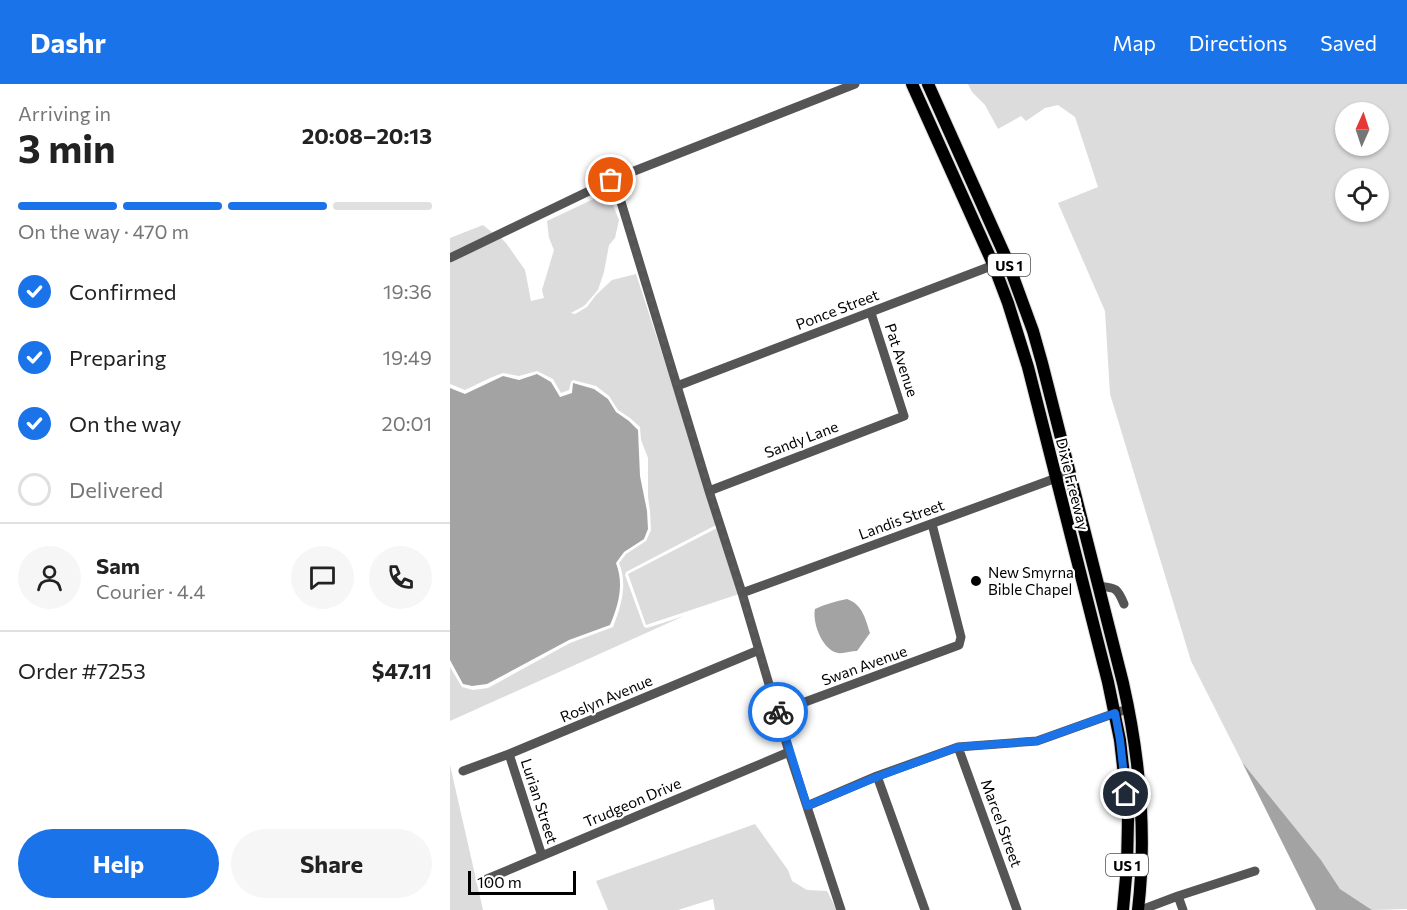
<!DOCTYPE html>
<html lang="en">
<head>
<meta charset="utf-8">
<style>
	body { margin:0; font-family:Commissioner,sans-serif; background:#f6f6f6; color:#222; height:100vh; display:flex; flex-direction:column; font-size:22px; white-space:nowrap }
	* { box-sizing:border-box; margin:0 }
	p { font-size:20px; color:#767676 }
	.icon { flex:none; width:33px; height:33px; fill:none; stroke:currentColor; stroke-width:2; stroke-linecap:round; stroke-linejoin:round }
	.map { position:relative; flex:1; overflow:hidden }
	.details { display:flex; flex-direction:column; background:#fff; width:450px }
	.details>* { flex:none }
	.needle { width:39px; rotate:3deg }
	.tools { position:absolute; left:885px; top:18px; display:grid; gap:12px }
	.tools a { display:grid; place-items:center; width:54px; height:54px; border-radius:50%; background:#fff; box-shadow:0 2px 4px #0004; font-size:30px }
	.scale { position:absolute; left:18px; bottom:15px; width:108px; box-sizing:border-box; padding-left:6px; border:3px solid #000; border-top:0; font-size:16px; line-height:21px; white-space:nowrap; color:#000; -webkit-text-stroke:4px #fff; paint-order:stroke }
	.pin { position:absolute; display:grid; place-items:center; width:51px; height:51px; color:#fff; margin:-26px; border:3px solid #fff; border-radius:50%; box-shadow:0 2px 6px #0007 }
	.courier { position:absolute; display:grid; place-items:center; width:60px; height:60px; margin:-30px; border:4px solid #1a73e8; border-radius:50%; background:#fff; color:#222; box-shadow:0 2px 8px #0007 }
	.head em { font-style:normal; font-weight:700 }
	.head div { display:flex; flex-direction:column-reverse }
	.head { display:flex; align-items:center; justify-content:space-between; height:102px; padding:0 18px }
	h1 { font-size:39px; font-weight:700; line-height:45px }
	.bar { display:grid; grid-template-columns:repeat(4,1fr); gap:9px 6px; align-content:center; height:72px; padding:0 18px }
	.bar i { height:8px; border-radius:4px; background:#e0e0e0 }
	.bar .active { background:#1a73e8 }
	.bar p { grid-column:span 4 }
	.line { display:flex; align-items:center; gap:15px; padding:0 18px; border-top:2px solid #e0e0e0 }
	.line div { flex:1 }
	.round { display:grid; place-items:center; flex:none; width:63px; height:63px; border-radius:32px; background:#f6f6f6 }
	ol { padding:0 18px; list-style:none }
	li { display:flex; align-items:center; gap:18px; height:66px }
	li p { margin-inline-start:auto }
	li .icon { padding:6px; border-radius:50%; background:#1a73e8; color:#fff; stroke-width:4 }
	li:last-child { color:#767676 }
	li i { width:33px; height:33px; border:3px solid #e0e0e0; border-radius:50% }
	.cta { display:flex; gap:12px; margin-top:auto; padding:12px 18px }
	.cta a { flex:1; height:69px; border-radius:36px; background:#1a73e8; color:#fff; font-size:24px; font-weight:700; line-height:69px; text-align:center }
	.cta a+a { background:#f6f6f6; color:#222 }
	header { display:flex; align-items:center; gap:36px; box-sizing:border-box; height:84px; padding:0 30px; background:#1a73e8; color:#fff }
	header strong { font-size:28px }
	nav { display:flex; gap:33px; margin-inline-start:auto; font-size:21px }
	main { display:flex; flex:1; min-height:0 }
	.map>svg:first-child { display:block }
</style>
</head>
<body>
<header>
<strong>Dashr</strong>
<nav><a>Map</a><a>Directions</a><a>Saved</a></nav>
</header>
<main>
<section class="details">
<div class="head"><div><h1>3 min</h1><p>Arriving in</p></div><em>20:08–20:13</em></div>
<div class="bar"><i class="active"></i><i class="active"></i><i class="active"></i><i></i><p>On the way · 470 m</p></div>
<ol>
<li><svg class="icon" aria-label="check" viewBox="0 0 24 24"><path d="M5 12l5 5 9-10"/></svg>Confirmed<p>19:36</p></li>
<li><svg class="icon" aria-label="check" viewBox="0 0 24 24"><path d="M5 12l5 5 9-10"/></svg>Preparing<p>19:49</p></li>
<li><svg class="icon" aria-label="check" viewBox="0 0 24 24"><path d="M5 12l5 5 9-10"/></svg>On the way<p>20:01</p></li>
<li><i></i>Delivered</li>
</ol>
<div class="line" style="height:108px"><a class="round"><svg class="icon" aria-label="person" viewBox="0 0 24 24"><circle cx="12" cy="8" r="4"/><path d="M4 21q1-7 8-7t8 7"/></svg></a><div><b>Sam</b><p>Courier · 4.4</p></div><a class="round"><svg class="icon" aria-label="chat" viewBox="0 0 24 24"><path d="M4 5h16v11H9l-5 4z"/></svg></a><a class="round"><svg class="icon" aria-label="phone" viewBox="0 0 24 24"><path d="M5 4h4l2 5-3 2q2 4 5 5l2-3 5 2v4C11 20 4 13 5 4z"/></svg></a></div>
<div class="line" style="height:78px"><div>Order #7253</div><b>$47.11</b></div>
<div class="cta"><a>Help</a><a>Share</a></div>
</section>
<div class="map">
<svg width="957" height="826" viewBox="0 0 957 826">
	<rect width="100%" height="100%" fill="#fff"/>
	<path fill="#dcdcdc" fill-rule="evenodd" d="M 518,0 L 957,0 L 957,825 L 922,826 L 890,805 L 871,776 L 792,678 L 741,577 L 660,310 L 655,227 L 608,119 L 648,103 L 625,33 L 608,21 L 595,24 L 576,37 L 571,32 L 548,45 L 535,21 L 522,8 ZM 896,28 L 928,28 L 928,62 L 896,62 ZM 896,94 L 928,94 L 928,128 L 896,128 Z
		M 150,112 L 163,121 L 169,136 L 165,154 L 159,161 L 154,188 L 148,206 L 134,222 L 121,229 L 125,230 L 137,223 L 146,211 L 162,196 L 186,190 L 228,318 L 266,441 L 176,488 L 175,491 L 194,543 L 197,544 L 234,532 L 0,637 L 0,583 L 12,603 L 23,606 L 38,604 L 120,559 L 163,543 C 171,523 178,500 169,479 L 176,470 L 196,457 L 201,446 L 200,427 L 198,413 L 198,374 L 191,356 L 190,343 L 180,334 L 168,326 L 159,312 L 146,302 L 123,296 L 121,298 L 119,306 L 111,309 L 103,295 L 87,287 L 69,292 L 53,289 L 40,294 L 15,306 L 0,300 L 0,179 L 51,154 L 56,159 L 75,186 L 81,217 L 94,214 L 92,206 L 104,166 L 99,154 L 97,137 Z
		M 33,141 L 43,149 L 0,170 L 0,154 Z
		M 267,444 L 289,510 L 196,541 L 178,490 Z
		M 0,681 L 33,826 L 0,826 Z
		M 305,740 L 338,786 L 342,797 L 357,806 L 377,807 L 387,826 L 265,826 L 263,815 L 228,826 L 158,826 L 146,797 Z"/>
	<path fill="#a3a3a3" d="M 87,290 L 101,298 L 110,313 L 122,309 L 123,299 L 144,305 L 158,315 L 166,328 L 179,337 L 188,346 L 190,392 L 197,427 L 198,445 L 194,455 L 174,468 L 166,479 C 174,500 169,520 160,541 L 119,556 L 37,600 L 22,602 L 13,600 L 0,576 L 0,304 L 15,310 L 53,292 L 69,296 Z
		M 397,515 C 413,521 415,534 420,549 L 407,567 C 401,567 393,570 388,569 C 372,566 362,538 365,525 C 376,520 386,517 397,515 Z
		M 792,678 L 871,776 L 890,805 L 922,826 L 866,826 Z"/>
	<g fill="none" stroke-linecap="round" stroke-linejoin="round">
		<defs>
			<path id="major" d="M 462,0 L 544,182 L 558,219 L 578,283 L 658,598 L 670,656 L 676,709 L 678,736 L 677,782 L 673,826
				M 478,0 L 557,176 L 583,247 L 592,279 L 673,599 C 690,674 697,749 688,826"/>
		</defs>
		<use href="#major" stroke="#dbdbdb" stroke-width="14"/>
		<path stroke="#555" stroke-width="9" d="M 164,95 L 259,407 L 292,509 L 339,668 L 391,826
			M 0,174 L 164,95 L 405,0
			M 227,302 L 557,176
			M 259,407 L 454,332 L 421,229
			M 648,502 C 666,504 667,503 674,520
			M 292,509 L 620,389
			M 328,628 L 509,561 L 511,553 L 482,440
			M 508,663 L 567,826
			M 59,670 L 92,772
			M 13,687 L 59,670 L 309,566
			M 427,692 L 475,826
			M 357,722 L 427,692 L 508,663 L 587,657 L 671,627
			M 37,795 L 339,668
			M 728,812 L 733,826
			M 691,826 L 728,812 L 805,787"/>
		<use href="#major" stroke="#000" stroke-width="12"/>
	</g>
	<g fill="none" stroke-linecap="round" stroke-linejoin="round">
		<path stroke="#595959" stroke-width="6" stroke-dasharray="0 10.8" d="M 161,96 L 164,95 L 328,628"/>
		<path stroke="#1a73e8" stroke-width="8" d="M 328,628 L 357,722 L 427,693 L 508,663 L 587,657 L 665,629 L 670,656 L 676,710"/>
	</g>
	<circle fill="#000" stroke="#fff" stroke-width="2" cx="526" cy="497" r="6"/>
	<g text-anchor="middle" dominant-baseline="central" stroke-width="4.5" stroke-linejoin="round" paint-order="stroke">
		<g fill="#fff" stroke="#4c4c4c" stroke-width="1.5">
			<rect x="538" y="170" width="42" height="22" rx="4.5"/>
			<rect x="656" y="770" width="42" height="22" rx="4.5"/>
		</g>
		<g font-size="14" font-weight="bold" fill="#000">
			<text x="559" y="181">US 1</text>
			<text x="677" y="781">US 1</text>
		</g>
		<g font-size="15" fill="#000" stroke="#fff">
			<text transform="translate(387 225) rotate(-21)">Ponce Street</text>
			<text transform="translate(452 276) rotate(72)">Pat Avenue</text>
			<text transform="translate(351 355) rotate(-21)">Sandy Lane</text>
			<text transform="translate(623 400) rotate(76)">Dixie Freeway</text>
			<text transform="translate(451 435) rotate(-20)">Landis Street</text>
			<text transform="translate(414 581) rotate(-20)">Swan Avenue</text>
			<text transform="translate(156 614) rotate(-23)">Roslyn Avenue</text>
			<text transform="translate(90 717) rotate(72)">Lurian Street</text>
			<text transform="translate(182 718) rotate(-23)">Trudgeon Drive</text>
			<text transform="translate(552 739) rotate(70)">Marcel Street</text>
		</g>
		<g font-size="15" fill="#000" stroke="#fff" text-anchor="start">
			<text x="538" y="488">New Smyrna<tspan x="538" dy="17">Bible Chapel</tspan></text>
		</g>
	</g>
</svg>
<div class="tools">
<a><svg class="needle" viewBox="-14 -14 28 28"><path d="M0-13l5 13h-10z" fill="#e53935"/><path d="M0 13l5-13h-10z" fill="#767676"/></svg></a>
<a><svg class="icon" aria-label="locate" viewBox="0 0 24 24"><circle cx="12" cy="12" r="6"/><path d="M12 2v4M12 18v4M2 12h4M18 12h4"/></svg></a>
</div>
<div class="scale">100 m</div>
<div class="pin" style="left:161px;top:96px;background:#ea580c"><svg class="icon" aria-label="bag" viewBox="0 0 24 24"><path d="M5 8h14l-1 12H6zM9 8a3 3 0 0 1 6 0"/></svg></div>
<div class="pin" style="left:676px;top:710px;background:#1f2937"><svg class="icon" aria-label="home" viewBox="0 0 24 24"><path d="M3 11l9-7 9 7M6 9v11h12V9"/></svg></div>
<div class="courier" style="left:328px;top:628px"><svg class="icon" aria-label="bike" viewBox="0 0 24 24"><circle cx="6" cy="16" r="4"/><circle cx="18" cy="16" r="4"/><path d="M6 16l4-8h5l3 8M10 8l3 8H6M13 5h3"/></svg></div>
</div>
</main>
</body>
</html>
